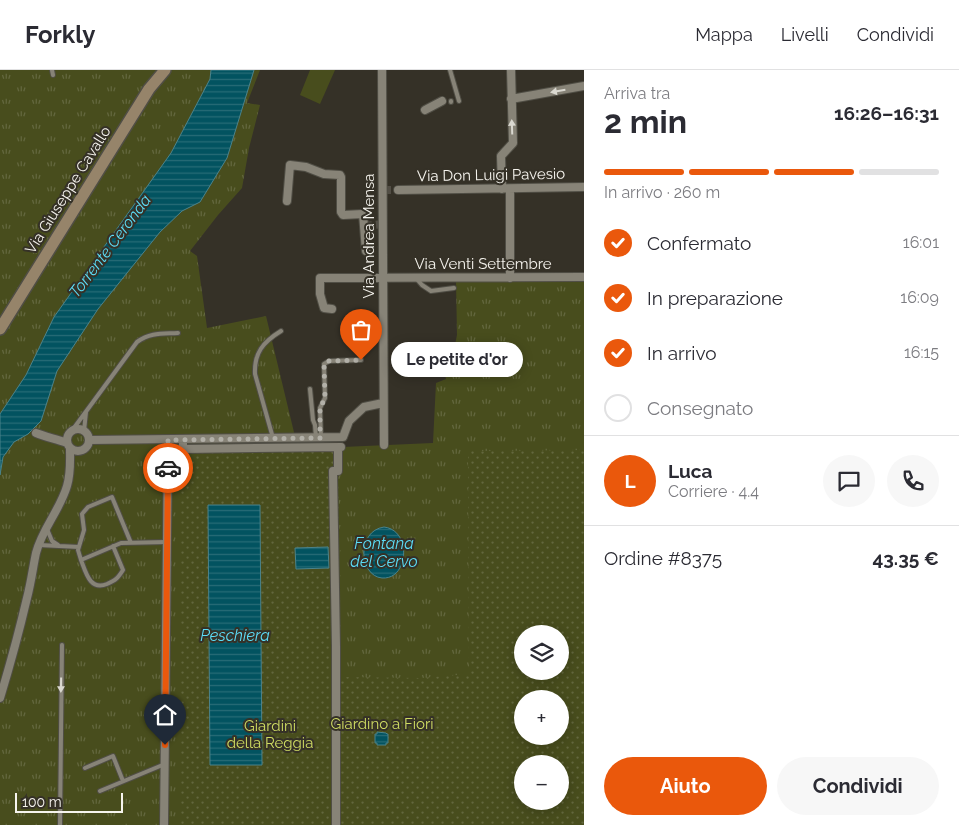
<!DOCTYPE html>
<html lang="it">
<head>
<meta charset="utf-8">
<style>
	body { margin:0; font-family:Raleway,sans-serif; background:#f7f7f7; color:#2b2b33; height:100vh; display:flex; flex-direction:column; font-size:19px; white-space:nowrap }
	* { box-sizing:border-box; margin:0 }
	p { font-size:16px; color:#7c7c81 }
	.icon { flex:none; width:28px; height:28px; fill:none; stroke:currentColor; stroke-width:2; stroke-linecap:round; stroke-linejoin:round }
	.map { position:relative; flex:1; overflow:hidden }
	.sheet { display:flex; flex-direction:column; background:#fff; width:375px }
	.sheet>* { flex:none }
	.tools { position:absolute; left:514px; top:555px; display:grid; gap:10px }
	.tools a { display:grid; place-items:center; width:55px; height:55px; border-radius:50%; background:#fff; box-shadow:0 2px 12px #0003; font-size:25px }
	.scale { position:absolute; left:15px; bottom:12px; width:108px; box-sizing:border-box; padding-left:5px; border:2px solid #f6f4ee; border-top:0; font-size:14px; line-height:18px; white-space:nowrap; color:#f6f4ee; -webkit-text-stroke:4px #353127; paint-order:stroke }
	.pin { position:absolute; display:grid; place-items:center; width:42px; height:42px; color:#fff; margin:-51px -21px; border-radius:50% 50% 50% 0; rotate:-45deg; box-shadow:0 0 5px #0007 }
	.pin .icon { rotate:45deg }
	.courier { position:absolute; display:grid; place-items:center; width:50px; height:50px; margin:-25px; border:4px solid #ea580c; border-radius:50%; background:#fff; color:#222; box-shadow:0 1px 6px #0007 }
	.bubble { position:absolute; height:35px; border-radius:18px; background:#fff; box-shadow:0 2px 12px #0003; font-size:16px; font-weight:700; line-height:35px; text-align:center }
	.head em { font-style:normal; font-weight:700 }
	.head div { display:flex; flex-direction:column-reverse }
	.head { display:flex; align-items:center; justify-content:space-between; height:85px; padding:0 20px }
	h1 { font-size:32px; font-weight:700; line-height:38px }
	.bar { display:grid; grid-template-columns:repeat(4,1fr); gap:8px 5px; align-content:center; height:60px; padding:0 20px }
	.bar i { height:6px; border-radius:4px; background:#e1e1e2 }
	.bar .active { background:#ea580c }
	.bar p { grid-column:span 4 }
	.line { display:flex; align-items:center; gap:12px; padding:0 20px; border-top:1px solid #e1e1e2 }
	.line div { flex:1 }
	.round { display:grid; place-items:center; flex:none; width:52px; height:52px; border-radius:26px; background:#f7f7f7 }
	ol { padding:0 20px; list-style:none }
	li { display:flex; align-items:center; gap:15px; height:55px }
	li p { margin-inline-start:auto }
	li .icon { padding:5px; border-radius:50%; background:#ea580c; color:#fff; stroke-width:4 }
	li:last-child { color:#7c7c81 }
	li i { width:28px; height:28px; border:2px solid #e1e1e2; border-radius:50% }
	.action { display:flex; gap:10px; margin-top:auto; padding:10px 20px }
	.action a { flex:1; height:58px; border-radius:30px; background:#ea580c; color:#fff; font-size:20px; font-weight:700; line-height:58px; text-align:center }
	.action a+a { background:#f7f7f7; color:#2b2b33 }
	header { display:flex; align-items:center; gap:30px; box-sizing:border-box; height:70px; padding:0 25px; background:#fff; border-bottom:1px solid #e1e1e2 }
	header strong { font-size:24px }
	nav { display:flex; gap:28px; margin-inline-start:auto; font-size:18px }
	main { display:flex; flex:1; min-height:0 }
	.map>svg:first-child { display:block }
</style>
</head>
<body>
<header>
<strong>Forkly</strong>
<nav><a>Mappa</a><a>Livelli</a><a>Condividi</a></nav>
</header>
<main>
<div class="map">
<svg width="584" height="755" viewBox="0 0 584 755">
	<defs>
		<pattern id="park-tufts" width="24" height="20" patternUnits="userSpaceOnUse" patternTransform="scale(1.25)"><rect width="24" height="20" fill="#484d1d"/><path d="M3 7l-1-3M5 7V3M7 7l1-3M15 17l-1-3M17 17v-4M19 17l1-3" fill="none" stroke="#63673e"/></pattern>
		<pattern id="garden-dots" width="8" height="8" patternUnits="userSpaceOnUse" patternTransform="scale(1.25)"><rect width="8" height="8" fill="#484d1d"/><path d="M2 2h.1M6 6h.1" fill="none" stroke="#63673e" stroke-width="1.8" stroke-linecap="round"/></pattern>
		<pattern id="water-rules" width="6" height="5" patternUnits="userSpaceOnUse" patternTransform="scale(1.25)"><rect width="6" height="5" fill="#025360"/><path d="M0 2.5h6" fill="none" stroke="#286c77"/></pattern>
	</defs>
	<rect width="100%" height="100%" fill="#353127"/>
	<path fill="#484d1d" d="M 310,0 L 335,0 L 320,34 L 300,25 Z"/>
	<path fill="url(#park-tufts)" fill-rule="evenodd" d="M 0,0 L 260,0 L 247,33 L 260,35 L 249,78 L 242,118 L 218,145 L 190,181 L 197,186 L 207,258 L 266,246 L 298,379 L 433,373 L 436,313 L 446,309 L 444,300 L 446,298 L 444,279 L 454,280 L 457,265 L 456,210 L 584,211 L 584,755 L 0,755 ZM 522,564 L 560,564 L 560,601 L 522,601 ZM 522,629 L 560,629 L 560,666 L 522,666 ZM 522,694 L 560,694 L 560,731 L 522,731 Z"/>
	<path fill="url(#garden-dots)" fill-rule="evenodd" d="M 343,380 L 343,392 L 338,393 L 341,539 L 337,539 L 340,607 L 421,608 L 469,604 L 468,381 L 584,380 L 584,755 L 179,755 L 181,390 L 187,382 ZM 522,564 L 560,564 L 560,601 L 522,601 ZM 522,629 L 560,629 L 560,666 L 522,666 ZM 522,694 L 560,694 L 560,731 L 522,731 Z"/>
	<path fill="url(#water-rules)" stroke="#4b838b" d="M 211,0 L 254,0 L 227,88 L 200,132 L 182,141 L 160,162 L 98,239 L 57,301 L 41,351 L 28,364 L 14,372 L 3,387 L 0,405 L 0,344 L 26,305 L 54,247 L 171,83 L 210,9 Z
		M 208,435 L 260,435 L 262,695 L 210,695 Z
		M 384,457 C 412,460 409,510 382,508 C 359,506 356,461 384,457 Z
		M 328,477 L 329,498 L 296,499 L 295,478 Z
		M 377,662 L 386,663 L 387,664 L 388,664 L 388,673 L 386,673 L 386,675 L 377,675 L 377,673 L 375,673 L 375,664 L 377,664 Z"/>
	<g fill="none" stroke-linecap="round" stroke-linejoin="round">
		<path stroke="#524e45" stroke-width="8" stroke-dasharray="8 4" stroke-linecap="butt" d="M 383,120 L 398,120
			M 364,156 L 383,154
			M 366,181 L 383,180"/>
		<defs>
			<path id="lane" d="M 52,0 L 53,5
				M 450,0 L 459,31
				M 451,31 L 451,32
				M 416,208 L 422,215 L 431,221 L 454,218
				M 310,319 L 313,350 L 315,355 L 316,368
				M 84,361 L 86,342
				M 71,362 L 137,272 C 151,262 163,264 178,263
				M 273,368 L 255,304 C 254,283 263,272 281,261
				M 321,368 L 320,338 L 325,328 L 324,294 L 329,291 L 361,290
				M 47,459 L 52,471 L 58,475
				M 39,475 L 79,477
				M 113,476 L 123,500 C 118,508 116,510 107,514 C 90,521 86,503 81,490 L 121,473 L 167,472
				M 81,490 L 78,480 L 84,460 L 82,444 L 88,437 L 112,427 L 131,473
				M 85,698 L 113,686 L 123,711
				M 100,721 L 165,694
				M 60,755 L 62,575"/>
			<path id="street" d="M 382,0 L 384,375
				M 511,29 L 584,16
				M 425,40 L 442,31
				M 502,119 L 501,86 L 513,73 L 511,0
				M 398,120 L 584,117
				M 287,131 L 290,95 L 306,97 L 324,104 L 340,105 L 341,107 L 341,142 L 343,145 L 363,144 L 366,181
				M 510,208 L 510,119
				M 332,239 L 324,238 L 320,224 L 320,208 L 584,207
				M67 370a11 11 0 1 1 22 0a11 11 0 1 1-22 0Z
				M 36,363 C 46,367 56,369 67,373
				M 183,369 L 183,379 L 341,377
				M 89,370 L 343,367 L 349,351 L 364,337 L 383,333
				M 0,628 C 10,595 19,562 27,528 C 31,513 33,497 36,483 C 42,459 60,440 67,416 C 71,403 70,391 70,378
				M 164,755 L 168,370
				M 336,755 L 336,576 L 333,401 L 338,401 L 338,378"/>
			<path id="secondary" d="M 0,259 L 149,19 L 165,0"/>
		</defs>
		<use href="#lane" stroke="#504e45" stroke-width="6"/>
		<use href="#street" stroke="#504e45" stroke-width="10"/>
		<use href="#secondary" stroke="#504e45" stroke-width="14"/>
		<use href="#lane" stroke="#878377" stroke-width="4"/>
		<use href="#street" stroke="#878377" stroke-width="8"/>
		<use href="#secondary" stroke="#96846a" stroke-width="11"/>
	</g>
	<defs><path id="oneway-solid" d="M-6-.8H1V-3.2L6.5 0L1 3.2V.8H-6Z" transform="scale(1.25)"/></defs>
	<g fill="#dad8d0">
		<use href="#oneway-solid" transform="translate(558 21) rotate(170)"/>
		<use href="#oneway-solid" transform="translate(512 57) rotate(-92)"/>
		<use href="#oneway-solid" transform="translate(61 615) rotate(91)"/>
	</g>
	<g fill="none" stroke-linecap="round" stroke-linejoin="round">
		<path stroke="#b2b0a8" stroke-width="5" stroke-dasharray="0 9" d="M 168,398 L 168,370 L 320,368 L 320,338 L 325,328 L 324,294 L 329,291 L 361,290"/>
		<path stroke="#ea580c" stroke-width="6" d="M 165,675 L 168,398"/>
	</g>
	<g text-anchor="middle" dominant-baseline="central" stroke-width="4" stroke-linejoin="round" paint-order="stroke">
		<g font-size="15" fill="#f6f4ee" stroke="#353127">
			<text transform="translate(491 105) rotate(-1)">Via Don Luigi Pavesio</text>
			<text transform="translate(68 120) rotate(-58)">Via Giuseppe Cavallo</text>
			<text transform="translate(369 166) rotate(-90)">Via Andrea Mensa</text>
			<text x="483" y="194">Via Venti Settembre</text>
		</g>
		<g font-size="15" fill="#cfdc62" stroke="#353127">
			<text x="382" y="654">Giardino a Fiori</text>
			<text x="270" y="656">Giardini<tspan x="270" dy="17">della Reggia</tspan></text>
		</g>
		<g font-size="16" font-style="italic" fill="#5cddf7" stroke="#353127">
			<text transform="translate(110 176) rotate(-53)">Torrente Ceronda</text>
			<text x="384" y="473">Fontana<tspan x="384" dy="18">del Cervo</tspan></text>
			<text x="235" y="565">Peschiera</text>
		</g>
	</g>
</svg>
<div class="tools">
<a><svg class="icon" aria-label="layers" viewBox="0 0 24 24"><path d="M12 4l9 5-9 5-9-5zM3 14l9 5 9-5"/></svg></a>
<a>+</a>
<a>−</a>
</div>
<div class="scale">100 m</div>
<div class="pin" style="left:361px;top:290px;background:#ea580c"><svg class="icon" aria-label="bag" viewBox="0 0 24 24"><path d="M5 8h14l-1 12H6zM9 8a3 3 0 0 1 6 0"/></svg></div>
<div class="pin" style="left:165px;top:675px;background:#1f2937"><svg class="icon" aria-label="home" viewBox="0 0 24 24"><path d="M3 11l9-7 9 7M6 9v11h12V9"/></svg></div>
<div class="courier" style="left:168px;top:398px"><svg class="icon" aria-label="car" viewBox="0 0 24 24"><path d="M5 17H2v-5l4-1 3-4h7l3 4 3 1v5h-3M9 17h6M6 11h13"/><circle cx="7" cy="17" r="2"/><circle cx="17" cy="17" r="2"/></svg></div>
<div class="bubble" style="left:391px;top:272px;width:132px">Le petite d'or</div>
</div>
<section class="sheet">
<div class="head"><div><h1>2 min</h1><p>Arriva tra</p></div><em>16:26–16:31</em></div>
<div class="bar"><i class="active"></i><i class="active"></i><i class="active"></i><i></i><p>In arrivo · 260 m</p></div>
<ol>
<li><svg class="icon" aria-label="check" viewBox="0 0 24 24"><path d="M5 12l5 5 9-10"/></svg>Confermato<p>16:01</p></li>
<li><svg class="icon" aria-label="check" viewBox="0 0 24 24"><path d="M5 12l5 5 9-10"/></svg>In preparazione<p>16:09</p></li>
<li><svg class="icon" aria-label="check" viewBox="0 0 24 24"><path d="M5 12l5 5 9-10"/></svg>In arrivo<p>16:15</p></li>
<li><i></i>Consegnato</li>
</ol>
<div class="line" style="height:90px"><b class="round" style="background:#ea580c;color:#fff">L</b><div><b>Luca</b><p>Corriere · 4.4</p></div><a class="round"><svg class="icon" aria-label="chat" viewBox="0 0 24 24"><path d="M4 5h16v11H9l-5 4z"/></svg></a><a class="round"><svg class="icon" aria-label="phone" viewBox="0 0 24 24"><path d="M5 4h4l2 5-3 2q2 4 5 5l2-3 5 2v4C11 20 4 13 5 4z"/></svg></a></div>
<div class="line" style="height:65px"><div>Ordine #8375</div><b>43.35 €</b></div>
<div class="action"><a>Aiuto</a><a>Condividi</a></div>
</section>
</main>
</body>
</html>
